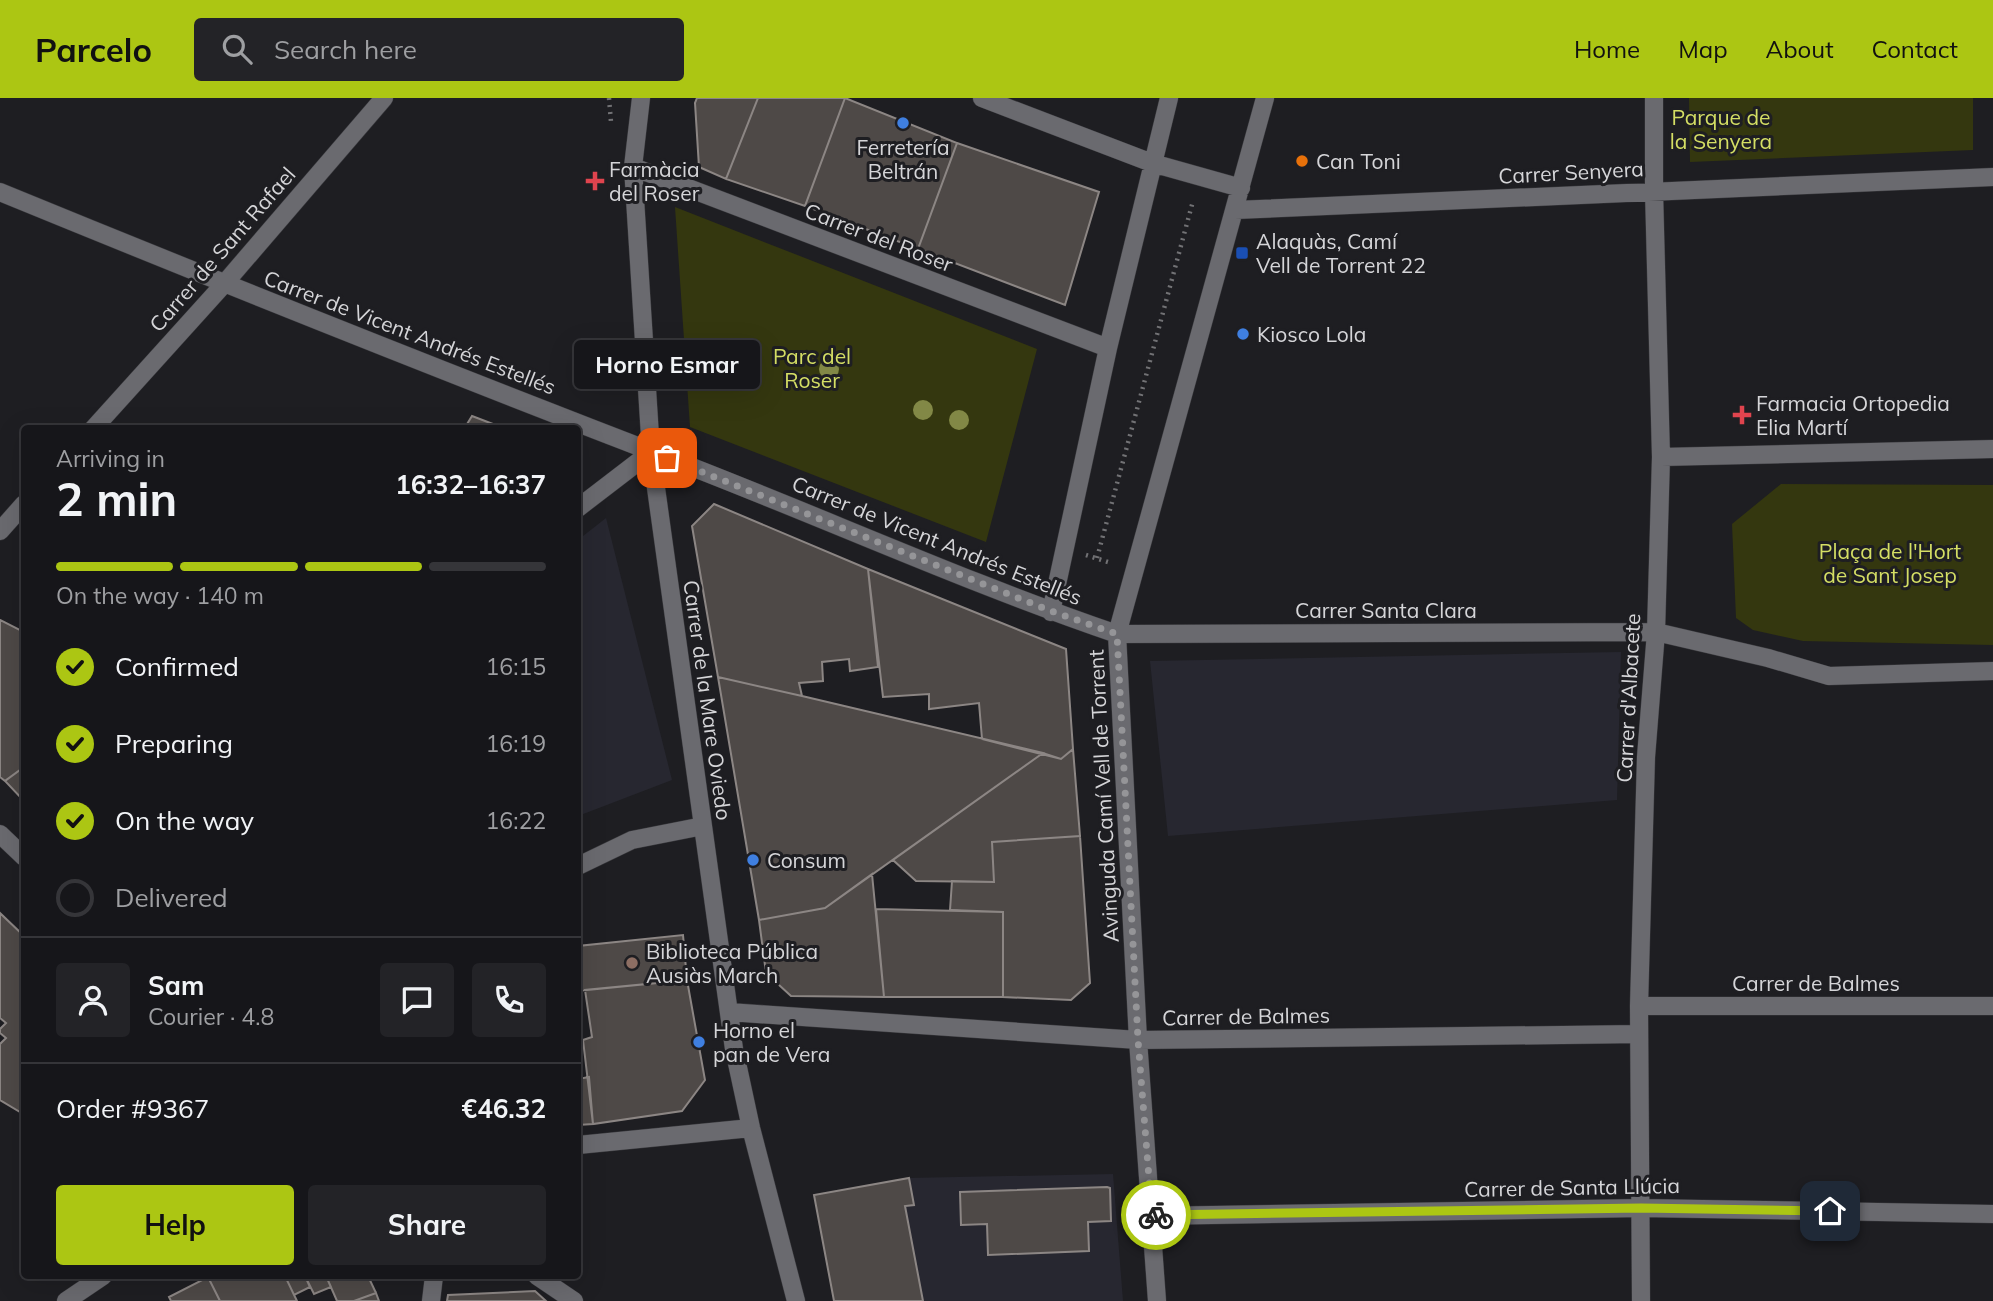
<!DOCTYPE html>
<html lang="en">
<head>
<meta charset="utf-8">
<style>
	body { margin:0; font-family:Mulish,sans-serif; background:#232327; color:#f1f3f6; height:100vh; display:flex; flex-direction:column; font-size:26px; white-space:nowrap }
	* { box-sizing:border-box; margin:0 }
	p { font-size:23px; color:#9e9fa2 }
	.icon { flex:none; width:38px; height:38px; fill:none; stroke:currentColor; stroke-width:2; stroke-linecap:round; stroke-linejoin:round }
	.map { position:relative; flex:1; overflow:hidden }
	.side { position:absolute; left:21px; top:327px; width:560px; height:854px; display:flex; flex-direction:column; background:#16161a; border-radius:7px; box-shadow:0 7px 28px #0002,0 0 0 2px #353539 }
	.side>* { flex:none }
	.pin { position:absolute; display:grid; place-items:center; width:60px; height:60px; color:#fff; margin:-30px; border-radius:14px; box-shadow:0 4px 10px #0006 }
	.courier { position:absolute; display:grid; place-items:center; width:70px; height:70px; margin:-35px; border:5px solid #acc613; border-radius:50%; background:#fff; color:#222; box-shadow:0 2px 9px #0007 }
	.bubble { position:absolute; height:49px; border-radius:7px; background:#16161a; box-shadow:0 7px 28px #0002,0 0 0 2px #353539; font-size:23px; font-weight:700; line-height:49px; text-align:center }
	.head em { font-style:normal; font-weight:700 }
	.head div { display:flex; flex-direction:column-reverse }
	.head { display:flex; align-items:center; justify-content:space-between; height:119px; padding:0 35px }
	h1 { font-size:46px; font-weight:700; line-height:52px }
	.bar { display:grid; grid-template-columns:repeat(4,1fr); gap:10px 7px; align-content:center; height:84px; padding:0 35px }
	.bar i { height:9px; border-radius:5px; background:#353539 }
	.bar .on { background:#acc613 }
	.bar p { grid-column:span 4 }
	.line { display:flex; align-items:center; gap:18px; padding:0 35px; border-top:2px solid #353539 }
	.line div { flex:1 }
	.round { display:grid; place-items:center; flex:none; width:74px; height:74px; border-radius:7px; background:#232327 }
	ol { padding:0 35px; list-style:none }
	li { display:flex; align-items:center; gap:21px; height:77px }
	li p { margin-inline-start:auto }
	li .icon { padding:7px; border-radius:50%; background:#acc613; color:#111; stroke-width:4 }
	li:last-child { color:#9e9fa2 }
	li i { width:38px; height:38px; border:4px solid #353539; border-radius:50% }
	.primary-button { display:flex; gap:14px; margin-top:auto; padding:14px 35px }
	.primary-button a { flex:1; height:80px; border-radius:7px; background:#acc613; color:#111; font-size:28px; font-weight:700; line-height:80px; text-align:center }
	.primary-button a+a { background:#232327; color:#f1f3f6 }
	header { display:flex; align-items:center; gap:42px; box-sizing:border-box; height:98px; padding:0 35px; background:#acc613; color:#111 }
	header strong { font-size:33px }
	nav { display:flex; gap:38px; margin-inline-start:auto; font-size:24px }
	.search { width:490px; height:63px; background:#232327; display:flex; align-items:center; gap:18px; box-sizing:border-box; padding:0 24px; border-radius:7px; color:#9e9fa2; font-size:26px }
	.map>svg:first-child { display:block }
</style>
</head>
<body>
<header>
<strong>Parcelo</strong>
<div class="search"><svg class="icon" aria-label="search" viewBox="0 0 24 24"><circle cx="10" cy="10" r="6"/><path d="M15 15l6 6"/></svg>Search here</div>
<nav><a>Home</a><a>Map</a><a>About</a><a>Contact</a></nav>
</header>
<div class="map">
<svg width="1993" height="1203" viewBox="0 0 1993 1203">
	<rect width="100%" height="100%" fill="#1e1e22"/>
	<path fill="#272730" d="M 606,420 L 672,682 L 578,718 L 578,442 Z
		M 1621,554 L 1617,702 L 1168,738 L 1150,563 Z
		M 1113,1076 L 1123,1203 L 834,1203 L 814,1097 L 909,1080 Z"/>
	<path fill="#34370f" d="M 1689,0 L 1973,0 L 1973,52 L 1690,64 Z
		M 675,109 L 1037,251 L 986,444 L 690,329 Z
		M 1781,386 L 1993,387 L 1993,547 L 1803,543 L 1753,532 L 1736,520 L 1732,426 Z"/>
	<path fill="#4e4947" stroke="#8c8684" stroke-width="2" d="M 697,0 L 758,0 L 726,81 L 699,69 L 695,5 Z
		M 758,0 L 845,0 L 805,108 L 726,81 Z
		M 845,0 L 957,45 L 918,151 L 805,108 Z
		M 957,45 L 1099,94 L 1065,207 L 918,151 Z
		M 472,318 L 506,331 L 464,331 Z
		M 714,406 L 868,471 L 878,569 L 850,573 L 849,561 L 822,564 L 823,583 L 799,585 L 802,598 L 718,579 L 692,428 Z
		M 868,471 L 1066,551 L 1073,651 L 1061,661 L 982,641 L 979,605 L 929,611 L 929,596 L 883,599 Z
		M 0,522 L 24,534 L 24,669 L 5,683 L 0,679 Z
		M 718,579 L 802,598 L 1043,655 L 825,810 L 759,822 Z
		M 1073,651 L 1080,738 L 992,744 L 994,784 L 916,783 L 893,762 L 1043,655 L 1061,661 Z
		M 24,669 L 24,703 L 5,683 Z
		M 1080,738 L 1090,885 L 1071,902 L 1003,899 L 1003,814 L 950,812 L 952,783 L 994,784 L 992,744 Z
		M 872,776 L 884,899 L 791,898 L 766,875 L 759,822 L 825,810 Z
		M 876,811 L 1003,814 L 1003,899 L 884,899 Z
		M 0,815 L 24,838 L 24,1010 L 20,1014 L 0,1002 L 0,946 L 6,940 L 0,935 L 0,931 L 6,925 L 0,920 Z
		M 683,837 L 687,882 L 578,893 L 578,848 Z
		M 687,882 L 705,982 L 682,1013 L 593,1026 L 583,942 L 592,939 L 585,892 Z
		M 589,979 L 593,1026 L 578,1027 L 578,981 Z
		M 909,1080 L 914,1107 L 905,1108 L 923,1203 L 834,1203 L 814,1097 Z
		M 1107,1089 L 1110,1090 L 1111,1123 L 1088,1124 L 1089,1153 L 988,1157 L 987,1126 L 961,1127 L 960,1094 Z
		M 210,1178 L 285,1178 L 297,1203 L 220,1203 L 208,1179 Z
		M 285,1178 L 305,1178 L 310,1189 L 294,1197 Z
		M 305,1178 L 326,1178 L 331,1189 L 314,1196 Z
		M 326,1178 L 368,1178 L 376,1195 L 354,1203 L 337,1203 Z
		M 208,1179 L 220,1203 L 171,1203 L 169,1199 Z
		M 535,1193 L 546,1203 L 447,1203 L 448,1197 Z
		M 376,1195 L 379,1203 L 354,1203 Z"/>
	<g fill="none" stroke-linecap="round" stroke-linejoin="round">
		<defs>
			<path id="minor" d="M 641,0 L 633,69 L 651,354 L 734,951 L 751,1030 L 796,1203
				M 982,0 L 1152,65 L 1241,90
				M 633,69 L 1108,250
				M 0,94 C 227,187 455,278 684,366 C 829,422 970,486 1117,536 L 1656,534 L 1768,560 L 1829,578 L 1993,573
				M 1235,112 L 1993,79
				M 93,331 L 224,186 L 384,0
				M 1661,359 L 1993,351
				M 578,410 L 651,354
				M 0,433 L 24,406
				M 1051,514 L 1108,250 L 1169,0
				M 0,736 L 24,759
				M 578,768 L 632,742 L 703,728
				M 1639,908 L 1993,908
				M 729,914 L 1138,942 L 1639,936
				M 578,1047 L 751,1030
				M 1152,1118 L 1641,1110 L 1993,1116
				M 537,1178 L 574,1203
				M 66,1203 L 103,1178
				M 431,1203 L 434,1178
				M 1157,1203 L 1138,942 L 1117,536 L 1265,0
				M 1641,1203 L 1639,908 L 1646,659 L 1656,534 L 1661,359 L 1654,93 L 1654,0"/>
		</defs>
		<use href="#minor" stroke="#39393d" stroke-width="19"/>
		<path stroke="#727275" stroke-width="4.5" stroke-dasharray="2 5" stroke-linecap="butt" d="M 609,0 L 611,24
			M 1086,457 L 1111,465
			M 1097,460 L 1193,103"/>
		<use href="#minor" stroke="#6a6a6f" stroke-width="18"/>
	</g>
	<g fill="#828846">
		<circle cx="829" cy="271" r="10"/>
		<circle cx="923" cy="312" r="10"/>
		<circle cx="959" cy="322" r="10"/>
	</g>
	<g fill="none" stroke-linecap="round" stroke-linejoin="round">
		<path stroke="#959598" stroke-width="7" stroke-dasharray="0 12.6" d="M 667,360 L 1051,513 L 1117,536 L 1138,942 L 1152,1118 L 1156,1117"/>
		<path stroke="#acc613" stroke-width="9" d="M 1156,1117 L 1641,1110 L 1830,1113"/>
	</g>
	<g fill="#3f7fe0" stroke="#1e1e22" stroke-width="2.5">
		<circle cx="903" cy="25" r="7"/>
		<circle cx="1243" cy="236" r="7"/>
		<circle cx="753" cy="762" r="7"/>
		<circle cx="699" cy="944" r="7"/>
	</g>
	<circle fill="#e8710a" stroke="#1e1e22" stroke-width="2.5" cx="1302" cy="63" r="7"/>
	<g fill="#e0444e" stroke="#1e1e22" stroke-width="2.5">
		<path d="M591.5 72.5h7v7h7v7h-7v7h-7v-7h-7v-7h7z"/>
		<path d="M1738.5 306.5h7v7h7v7h-7v7h-7v-7h-7v-7h7z"/>
	</g>
	<rect fill="#1a4fb4" stroke="#1e1e22" stroke-width="2.5" x="1235" y="148" width="14" height="14" rx="3.5"/>
	<circle fill="#8d6e63" stroke="#1e1e22" stroke-width="2.5" cx="632" cy="865" r="7"/>
	<g text-anchor="middle" dominant-baseline="central" stroke-width="6" stroke-linejoin="round" paint-order="stroke">
		<g font-size="21" fill="#d4de64" stroke="#1e1e22">
			<text x="1721" y="19">Parque de<tspan x="1721" dy="24">la Senyera</tspan></text>
			<text x="812" y="258">Parc del<tspan x="812" dy="24">Roser</tspan></text>
			<text x="1890" y="453">Plaça de l'Hort<tspan x="1890" dy="24">de Sant Josep</tspan></text>
		</g>
		<g font-size="21" fill="#d5d5d8" stroke="#1e1e22" text-anchor="start">
			<text x="903" y="49" text-anchor="middle">Ferretería<tspan x="903" dy="24">Beltrán</tspan></text>
			<text x="1316" y="63">Can Toni</text>
			<text x="609" y="71">Farmàcia<tspan x="609" dy="24">del Roser</tspan></text>
			<text x="1256" y="143">Alaquàs, Camí<tspan x="1256" dy="24">Vell de Torrent 22</tspan></text>
			<text x="1257" y="236">Kiosco Lola</text>
			<text x="1756" y="305">Farmacia Ortopedia<tspan x="1756" dy="24">Elia Martí</tspan></text>
			<text x="767" y="762">Consum</text>
			<text x="646" y="853">Biblioteca Pública<tspan x="646" dy="24">Ausiàs March</tspan></text>
			<text x="713" y="932">Horno el<tspan x="713" dy="24">pan de Vera</tspan></text>
		</g>
		<g font-size="21" fill="#d5d5d8" stroke="#1e1e22">
			<text transform="translate(1571 74) rotate(-3)">Carrer Senyera</text>
			<text transform="translate(879 139) rotate(21)">Carrer del Roser</text>
			<text transform="translate(222 151) rotate(-49)">Carrer de Sant Rafael</text>
			<text transform="translate(410 234) rotate(21)">Carrer de Vicent Andrés Estellés</text>
			<text transform="translate(937 442) rotate(22)">Carrer de Vicent Andrés Estellés</text>
			<text x="1386" y="512">Carrer Santa Clara</text>
			<text transform="translate(1628 600) rotate(-87)">Carrer d'Albacete</text>
			<text transform="translate(708 602) rotate(82)">Carrer de la Mare Oviedo</text>
			<text transform="translate(1103 698) rotate(-93)">Avinguda Camí Vell de Torrent</text>
			<text x="1816" y="885">Carrer de Balmes</text>
			<text transform="translate(1246 918) rotate(-1)">Carrer de Balmes</text>
			<text transform="translate(1572 1089) rotate(-1)">Carrer de Santa Llúcia</text>
		</g>
	</g>
</svg>
<div class="pin" style="left:667px;top:360px;background:#ea580c"><svg class="icon" aria-label="bag" viewBox="0 0 24 24"><path d="M5 8h14l-1 12H6zM9 8a3 3 0 0 1 6 0"/></svg></div>
<div class="pin" style="left:1830px;top:1113px;background:#1f2937"><svg class="icon" aria-label="home" viewBox="0 0 24 24"><path d="M3 11l9-7 9 7M6 9v11h12V9"/></svg></div>
<div class="courier" style="left:1156px;top:1117px"><svg class="icon" aria-label="bike" viewBox="0 0 24 24"><circle cx="6" cy="16" r="4"/><circle cx="18" cy="16" r="4"/><path d="M6 16l4-8h5l3 8M10 8l3 8H6M13 5h3"/></svg></div>
<div class="bubble" style="left:574px;top:242px;width:186px">Horno Esmar</div>
<section class="side">
<div class="head"><div><h1>2 min</h1><p>Arriving in</p></div><em>16:32–16:37</em></div>
<div class="bar"><i class="on"></i><i class="on"></i><i class="on"></i><i></i><p>On the way · 140 m</p></div>
<ol>
<li><svg class="icon" aria-label="check" viewBox="0 0 24 24"><path d="M5 12l5 5 9-10"/></svg>Confirmed<p>16:15</p></li>
<li><svg class="icon" aria-label="check" viewBox="0 0 24 24"><path d="M5 12l5 5 9-10"/></svg>Preparing<p>16:19</p></li>
<li><svg class="icon" aria-label="check" viewBox="0 0 24 24"><path d="M5 12l5 5 9-10"/></svg>On the way<p>16:22</p></li>
<li><i></i>Delivered</li>
</ol>
<div class="line" style="height:126px"><a class="round"><svg class="icon" aria-label="person" viewBox="0 0 24 24"><circle cx="12" cy="8" r="4"/><path d="M4 21q1-7 8-7t8 7"/></svg></a><div><b>Sam</b><p>Courier · 4.8</p></div><a class="round"><svg class="icon" aria-label="chat" viewBox="0 0 24 24"><path d="M4 5h16v11H9l-5 4z"/></svg></a><a class="round"><svg class="icon" aria-label="phone" viewBox="0 0 24 24"><path d="M5 4h4l2 5-3 2q2 4 5 5l2-3 5 2v4C11 20 4 13 5 4z"/></svg></a></div>
<div class="line" style="height:91px"><div>Order #9367</div><b>€46.32</b></div>
<div class="primary-button"><a>Help</a><a>Share</a></div>
</section>
</div>
</body>
</html>
